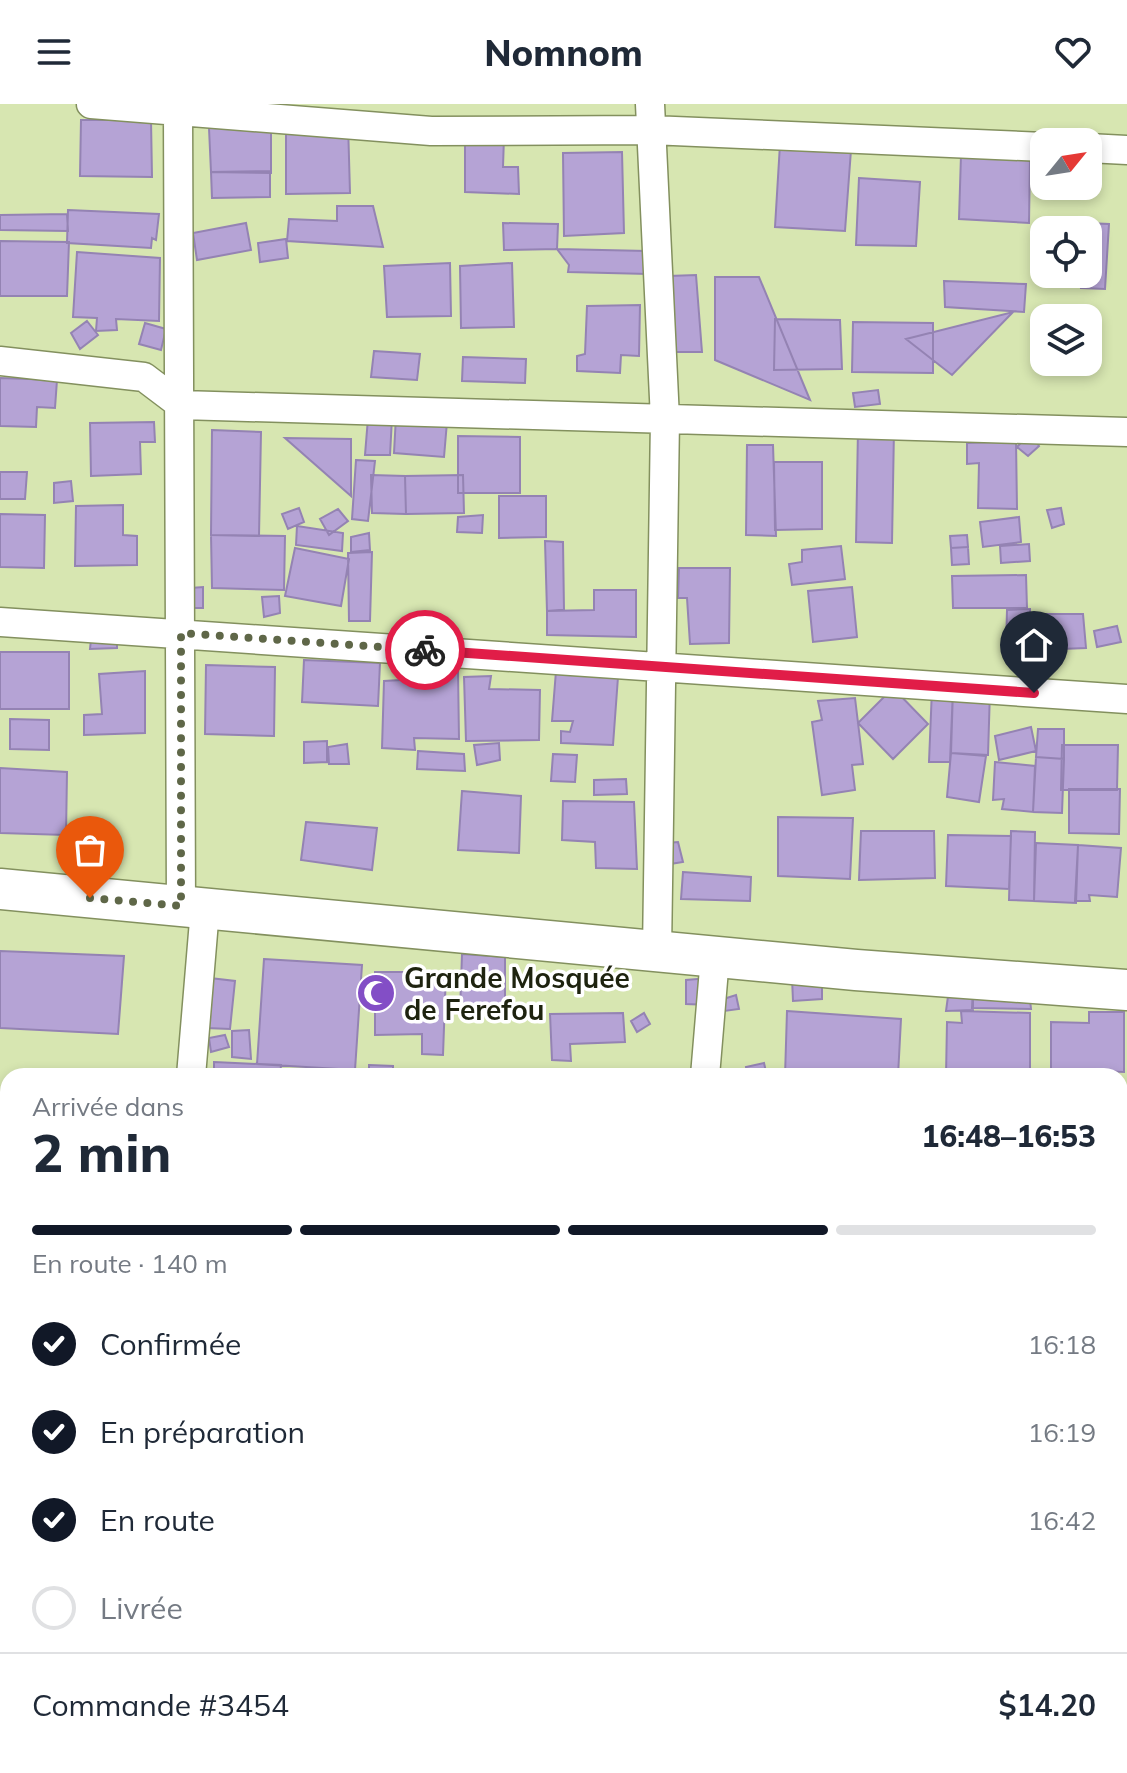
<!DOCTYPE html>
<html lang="fr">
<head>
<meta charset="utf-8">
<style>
	body { margin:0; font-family:Mulish,sans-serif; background:#f2f2f3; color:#1f2937; height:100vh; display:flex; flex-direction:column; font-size:30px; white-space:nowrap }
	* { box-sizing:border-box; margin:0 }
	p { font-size:26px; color:#747a83 }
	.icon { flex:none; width:44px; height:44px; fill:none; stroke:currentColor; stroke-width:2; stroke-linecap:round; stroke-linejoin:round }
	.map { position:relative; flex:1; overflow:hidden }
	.side { position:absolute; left:0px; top:964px; width:1128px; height:706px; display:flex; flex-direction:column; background:#fff; border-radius:24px 24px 0 0; box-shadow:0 4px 12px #0003 }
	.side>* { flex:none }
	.needle { width:52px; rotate:60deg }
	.tools { position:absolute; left:1030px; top:24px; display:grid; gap:16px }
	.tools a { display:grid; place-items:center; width:72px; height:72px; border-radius:16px; background:#fff; box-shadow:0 4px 12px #0003; font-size:40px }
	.pin { position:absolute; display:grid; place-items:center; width:68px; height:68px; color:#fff; margin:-82px -34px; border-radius:50% 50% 50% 0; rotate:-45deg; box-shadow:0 0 8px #0007 }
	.pin .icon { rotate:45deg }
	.courier { position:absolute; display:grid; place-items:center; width:80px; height:80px; margin:-40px; border:6px solid #e11d48; border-radius:50%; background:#fff; color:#222; box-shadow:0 2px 10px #0007 }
	.overview em { font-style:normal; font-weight:800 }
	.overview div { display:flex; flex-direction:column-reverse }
	.overview { display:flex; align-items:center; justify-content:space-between; height:136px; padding:0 32px }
	h1 { font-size:52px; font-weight:800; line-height:60px }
	.bar { display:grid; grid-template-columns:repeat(4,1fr); gap:12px 8px; align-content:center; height:96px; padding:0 32px }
	.bar i { height:10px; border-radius:6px; background:#e0e1e3 }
	.bar .active { background:#111827 }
	.bar p { grid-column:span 4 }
	.line { display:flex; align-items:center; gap:20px; padding:0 32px; border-top:2px solid #e0e1e3 }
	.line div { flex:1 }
	ol { padding:0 32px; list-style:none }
	li { display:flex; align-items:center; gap:24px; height:88px }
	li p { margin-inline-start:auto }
	li .icon { padding:8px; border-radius:50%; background:#111827; color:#fff; stroke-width:4 }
	li:last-child { color:#747a83 }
	li i { width:44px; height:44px; border:4px solid #e0e1e3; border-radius:50% }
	header { display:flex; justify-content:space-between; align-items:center; height:104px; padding:0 32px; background:#fff; font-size:36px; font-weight:800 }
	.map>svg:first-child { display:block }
</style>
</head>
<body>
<header><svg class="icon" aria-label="menu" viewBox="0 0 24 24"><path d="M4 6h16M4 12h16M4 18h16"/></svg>Nomnom<svg class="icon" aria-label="heart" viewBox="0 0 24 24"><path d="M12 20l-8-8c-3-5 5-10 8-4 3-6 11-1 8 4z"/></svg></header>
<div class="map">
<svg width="1127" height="1669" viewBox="0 0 1127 1669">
	<rect width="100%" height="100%" fill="#d7e6b1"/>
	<path fill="#b5a3d5" stroke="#9483b3" stroke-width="2" d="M 81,16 L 151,16 L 152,73 L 80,72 Z
		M 286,19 L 348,19 L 350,89 L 286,90 Z
		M 209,24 L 271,24 L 271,69 L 211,68 Z
		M 465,31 L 504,33 L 503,63 L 518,63 L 519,90 L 465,88 Z
		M 780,40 L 851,46 L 845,127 L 775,123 Z
		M 622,48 L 624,129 L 564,132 L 563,49 Z
		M 961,51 L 1030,53 L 1029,119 L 959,115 Z
		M 270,67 L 270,93 L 212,94 L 211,68 Z
		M 859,74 L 920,78 L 916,142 L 856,141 Z
		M 337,102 L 373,102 L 383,143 L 287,137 L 289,115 L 337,117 Z
		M 68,106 L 159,110 L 156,136 L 152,134 L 151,144 L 67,139 Z
		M 67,110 L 68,127 L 0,126 L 0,111 Z
		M 246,119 L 251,146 L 197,156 L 193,129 Z
		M 503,119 L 558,120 L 557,145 L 504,146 Z
		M 1085,119 L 1109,120 L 1105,185 L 1081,184 L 1082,170 L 1088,170 Z
		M 286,135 L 288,154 L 260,158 L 258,139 Z
		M 0,137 L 69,138 L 67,192 L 0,192 Z
		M 557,145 L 647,147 L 648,170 L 568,168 L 569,161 Z
		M 77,148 L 160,154 L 159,217 L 116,215 L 117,226 L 96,227 L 97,214 L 73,213 Z
		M 450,159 L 451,212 L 387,213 L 384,162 Z
		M 512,159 L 514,223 L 461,224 L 460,162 Z
		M 696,171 L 702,248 L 676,248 L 669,172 Z
		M 715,173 L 759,173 L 810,296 L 715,256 Z
		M 944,177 L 1026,180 L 1024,208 L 945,203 Z
		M 640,201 L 639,252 L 621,251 L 620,269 L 577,267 L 577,252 L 585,250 L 587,202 Z
		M 1013,208 L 952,271 L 906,235 Z
		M 775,215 L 840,216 L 842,265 L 774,266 Z
		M 87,217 L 98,231 L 80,245 L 71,229 Z
		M 853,218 L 933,219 L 933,269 L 852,268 Z
		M 145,219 L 166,225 L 161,246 L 139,240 Z
		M 374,247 L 420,250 L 417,276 L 371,273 Z
		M 463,253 L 526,255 L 525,279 L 462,277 Z
		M 0,274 L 57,276 L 55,304 L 37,303 L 36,323 L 0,322 Z
		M 878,286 L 880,300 L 855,303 L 853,289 Z
		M 396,312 L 447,318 L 444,353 L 394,349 Z
		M 368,314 L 392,314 L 390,351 L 365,351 Z
		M 154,318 L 155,338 L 140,338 L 141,370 L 91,372 L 90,319 Z
		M 858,325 L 894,325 L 892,439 L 856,438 Z
		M 212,326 L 261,328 L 259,432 L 211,431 Z
		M 1030,329 L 1039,342 L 1028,352 L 1017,343 Z
		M 458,332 L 520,333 L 520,389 L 458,389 Z
		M 285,334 L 351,335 L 351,392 Z
		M 1016,337 L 1017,405 L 978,404 L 979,359 L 967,360 L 967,339 Z
		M 747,341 L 773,341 L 776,432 L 746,431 Z
		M 356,356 L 375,357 L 368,417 L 352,415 Z
		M 774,358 L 822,358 L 822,425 L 775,426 Z
		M 0,368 L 27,368 L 25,395 L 0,395 Z
		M 371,371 L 405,372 L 406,410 L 372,409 Z
		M 463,371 L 464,409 L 406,410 L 405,372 Z
		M 71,377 L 73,397 L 54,399 L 54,379 Z
		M 499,392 L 546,392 L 546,433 L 499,434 Z
		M 123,401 L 123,431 L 137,432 L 137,461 L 75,462 L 76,402 Z
		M 299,404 L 304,418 L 288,425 L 282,410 Z
		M 1061,404 L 1064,420 L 1052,424 L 1047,406 Z
		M 338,405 L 348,417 L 329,431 L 320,415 Z
		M 0,410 L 45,411 L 44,464 L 0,463 Z
		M 483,411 L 482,429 L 457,428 L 458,413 Z
		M 1019,413 L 1021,438 L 983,443 L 980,418 Z
		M 297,422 L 343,429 L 342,447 L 296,441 Z
		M 369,429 L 370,446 L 351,448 L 351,433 Z
		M 211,431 L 285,432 L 284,486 L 212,484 Z
		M 967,431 L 968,443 L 951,444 L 950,432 Z
		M 545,437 L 563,438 L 564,506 L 547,507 Z
		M 1029,440 L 1030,457 L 1001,459 L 1000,442 Z
		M 841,442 L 845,475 L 792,481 L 789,460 L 802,458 L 802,446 Z
		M 968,443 L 969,460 L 952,461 L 951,444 Z
		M 295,444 L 349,455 L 341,502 L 285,492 Z
		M 372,448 L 370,517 L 349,517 L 348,449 Z
		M 679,464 L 730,464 L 729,539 L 690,540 L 687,494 L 678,494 Z
		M 1026,471 L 1027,504 L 953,504 L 952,472 Z
		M 203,483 L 203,504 L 191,504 L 191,484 Z
		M 852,483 L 857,533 L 813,538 L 808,487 Z
		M 594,486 L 636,486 L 636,533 L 547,531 L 547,507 L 594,506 Z
		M 279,492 L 280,509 L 264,513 L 262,493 Z
		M 1030,505 L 1030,546 L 1006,545 L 1007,506 Z
		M 1036,510 L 1083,510 L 1086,544 L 1036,546 Z
		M 1117,522 L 1121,538 L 1097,543 L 1094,527 Z
		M 92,526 L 117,529 L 117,544 L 90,545 Z
		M 0,548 L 69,548 L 69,605 L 0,605 Z
		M 304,556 L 380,559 L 378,602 L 302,598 Z
		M 206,561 L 275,563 L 274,632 L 205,630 Z
		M 145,567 L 145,629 L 84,631 L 84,611 L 102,610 L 99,570 Z
		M 402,567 L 458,567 L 459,635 L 414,634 L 415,646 L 382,644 L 384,577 L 401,576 Z
		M 556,567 L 618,573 L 613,641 L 561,639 L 561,627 L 570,628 L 573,617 L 552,617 Z
		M 491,572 L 489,585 L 540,586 L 539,636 L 466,637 L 464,573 Z
		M 893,584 L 928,620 L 893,655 L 858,619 Z
		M 932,585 L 953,585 L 950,658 L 929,658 Z
		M 953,585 L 990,587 L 988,651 L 951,649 Z
		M 855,594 L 863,660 L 852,661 L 855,686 L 822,691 L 812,618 L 822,616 L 818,597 Z
		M 10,615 L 49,616 L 49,646 L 10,645 Z
		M 1031,623 L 1036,647 L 999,656 L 995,632 Z
		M 1038,625 L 1064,625 L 1064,655 L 1036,653 Z
		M 327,637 L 327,658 L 304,659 L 304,638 Z
		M 499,639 L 500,656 L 477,661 L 474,641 Z
		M 347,640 L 349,660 L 329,660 L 328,643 Z
		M 1062,641 L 1118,641 L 1117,686 L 1061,686 Z
		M 418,647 L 464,650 L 465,667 L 417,665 Z
		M 951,649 L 986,652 L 979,698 L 947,693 Z
		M 553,650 L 577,651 L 575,678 L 551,677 Z
		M 1036,653 L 1064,655 L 1062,709 L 1033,708 Z
		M 995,658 L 1035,662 L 1033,708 L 1002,705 L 1004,695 L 993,696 Z
		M 0,664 L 67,668 L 66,731 L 0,729 Z
		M 626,675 L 627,690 L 594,691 L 594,676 Z
		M 1069,685 L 1120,685 L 1119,730 L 1069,729 Z
		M 462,687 L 521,692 L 519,749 L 458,746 Z
		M 563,697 L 634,698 L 637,765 L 596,764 L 595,738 L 562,736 Z
		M 778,713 L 853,714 L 850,775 L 778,772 Z
		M 306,718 L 377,724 L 372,766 L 301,756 Z
		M 861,727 L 934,727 L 935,774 L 859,776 Z
		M 1011,727 L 1035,728 L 1034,797 L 1009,796 Z
		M 948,731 L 1011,732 L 1009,785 L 946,782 Z
		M 678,738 L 683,758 L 670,760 L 666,739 Z
		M 1036,739 L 1078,741 L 1076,799 L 1034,797 Z
		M 1078,741 L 1121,744 L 1117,793 L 1089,791 L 1090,797 L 1075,797 Z
		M 683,768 L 751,773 L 750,797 L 681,795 Z
		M 0,847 L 124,852 L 118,930 L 0,924 Z
		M 462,850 L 505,853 L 505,909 L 460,908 Z
		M 264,855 L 362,861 L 355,966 L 257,960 Z
		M 375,868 L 446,868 L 443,951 L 422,950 L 422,930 L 375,931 Z
		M 822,871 L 822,895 L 793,897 L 792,874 Z
		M 210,874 L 235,877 L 230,925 L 206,924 Z
		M 709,874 L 710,901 L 686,900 L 686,876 Z
		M 949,885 L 973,885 L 973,906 L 946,907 Z
		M 973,885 L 1029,886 L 1031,905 L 972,904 Z
		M 736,891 L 739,905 L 717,908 L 714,898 Z
		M 787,907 L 901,915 L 898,972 L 785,972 Z
		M 961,907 L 1030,909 L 1030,972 L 946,972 L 947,918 L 962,919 Z
		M 1089,908 L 1124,908 L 1124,968 L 1051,965 L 1051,918 L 1089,919 Z
		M 623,909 L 625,938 L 570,940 L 571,957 L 552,956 L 550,910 Z
		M 644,909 L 650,920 L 637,928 L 631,917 Z
		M 249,926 L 251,955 L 232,953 L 232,927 Z
		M 225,931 L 229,943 L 211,948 L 209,934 Z
		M 214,958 L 281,961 L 280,972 L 214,972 Z
		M 764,959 L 767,972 L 748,972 L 746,963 Z
		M 369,961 L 393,962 L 393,972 L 369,972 Z
		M 478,966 L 538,967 L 539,972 L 478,972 Z
		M 0,1440 L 8,1440 L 8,1507 L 0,1506 Z
		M 3,1647 L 8,1647 L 8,1662 L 60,1662 L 60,1669 L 3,1669 Z
		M 76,1662 L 113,1662 L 113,1669 L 76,1669 Z
		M 227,1662 L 264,1662 L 264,1669 L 227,1669 Z
		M 305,1662 L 339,1662 L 339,1669 L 304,1669 Z
		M 394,1662 L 439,1662 L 438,1669 L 394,1669 Z
		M 520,1662 L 568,1662 L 568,1669 L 520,1669 Z
		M 583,1662 L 653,1662 L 652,1669 L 582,1669 Z
		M 658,1662 L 696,1662 L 697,1669 L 658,1669 Z
		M 719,1662 L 744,1662 L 744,1669 L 719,1669 Z"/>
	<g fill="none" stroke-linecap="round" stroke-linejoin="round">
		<defs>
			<path id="minor" d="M 91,0 L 431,27 L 651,26 L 1044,43
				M 650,0 L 665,315 L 657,847
				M 178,9 L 181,802
				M 1088,44 L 1127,46
				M 0,257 L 144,273 L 181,301 L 1127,328
				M 0,518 L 1127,595
				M 191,972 L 205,805
				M 705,972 L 715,853
				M 0,1053 L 8,1054
				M 1120,1143 L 1127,1144
				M 0,1315 L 8,1315
				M 0,1584 L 8,1585
				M 1124,1637 L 1123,1386 L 1127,1318
				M 123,1662 L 123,1669"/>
			<path id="secondary" d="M 0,785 L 856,866 L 1127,886"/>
		</defs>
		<use href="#minor" stroke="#83905e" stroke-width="31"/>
		<use href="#secondary" stroke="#83905e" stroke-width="43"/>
		<use href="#minor" stroke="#fff" stroke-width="28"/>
		<use href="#secondary" stroke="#fff" stroke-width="40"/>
	</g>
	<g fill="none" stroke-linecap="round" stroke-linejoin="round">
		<path stroke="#5f6748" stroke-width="8" stroke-dasharray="0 14.4" d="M 90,794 L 181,802 L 181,529 L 425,546"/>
		<path stroke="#e11d48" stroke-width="10" d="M 425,546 L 1034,589"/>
	</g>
	<defs>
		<symbol id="mosque-disc" viewBox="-11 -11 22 22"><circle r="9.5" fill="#834ec6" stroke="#fff"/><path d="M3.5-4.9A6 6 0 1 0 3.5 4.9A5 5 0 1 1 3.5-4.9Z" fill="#fff"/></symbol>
	</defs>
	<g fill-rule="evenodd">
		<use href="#mosque-disc" x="354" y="867" width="44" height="44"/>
	</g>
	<g text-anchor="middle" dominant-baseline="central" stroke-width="7" stroke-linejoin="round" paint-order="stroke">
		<g font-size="28" font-weight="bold" fill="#1e230f" stroke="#fff" text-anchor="start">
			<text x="404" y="873">Grande Mosquée<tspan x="404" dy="32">de Ferefou</tspan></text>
		</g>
	</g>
</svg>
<div class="tools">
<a><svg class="needle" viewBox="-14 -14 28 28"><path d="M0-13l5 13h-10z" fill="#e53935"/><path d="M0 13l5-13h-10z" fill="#747a83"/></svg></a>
<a><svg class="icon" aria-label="locate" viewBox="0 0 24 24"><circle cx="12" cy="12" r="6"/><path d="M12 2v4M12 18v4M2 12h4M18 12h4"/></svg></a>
<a><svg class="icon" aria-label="layers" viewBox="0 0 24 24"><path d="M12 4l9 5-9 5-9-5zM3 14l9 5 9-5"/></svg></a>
</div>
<div class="pin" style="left:90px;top:794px;background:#ea580c"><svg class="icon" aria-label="bag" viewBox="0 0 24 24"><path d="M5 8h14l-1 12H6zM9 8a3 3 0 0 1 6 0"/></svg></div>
<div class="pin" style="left:1034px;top:589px;background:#1f2937"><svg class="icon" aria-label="home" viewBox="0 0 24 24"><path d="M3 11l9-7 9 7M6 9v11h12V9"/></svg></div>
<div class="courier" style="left:425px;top:546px"><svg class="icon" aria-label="bike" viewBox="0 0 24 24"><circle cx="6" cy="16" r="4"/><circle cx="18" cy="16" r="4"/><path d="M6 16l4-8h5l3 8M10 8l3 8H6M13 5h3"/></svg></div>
<section class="side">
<div class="overview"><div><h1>2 min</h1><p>Arrivée dans</p></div><em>16:48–16:53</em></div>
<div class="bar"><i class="active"></i><i class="active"></i><i class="active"></i><i></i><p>En route · 140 m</p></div>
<ol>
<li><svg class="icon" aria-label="check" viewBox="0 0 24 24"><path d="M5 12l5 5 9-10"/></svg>Confirmée<p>16:18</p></li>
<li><svg class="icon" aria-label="check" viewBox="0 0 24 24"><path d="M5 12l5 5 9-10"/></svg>En préparation<p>16:19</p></li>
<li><svg class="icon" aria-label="check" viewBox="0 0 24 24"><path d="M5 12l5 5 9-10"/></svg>En route<p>16:42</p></li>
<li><i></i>Livrée</li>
</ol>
<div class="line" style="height:104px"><div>Commande #3454</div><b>$14.20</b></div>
</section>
</div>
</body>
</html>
